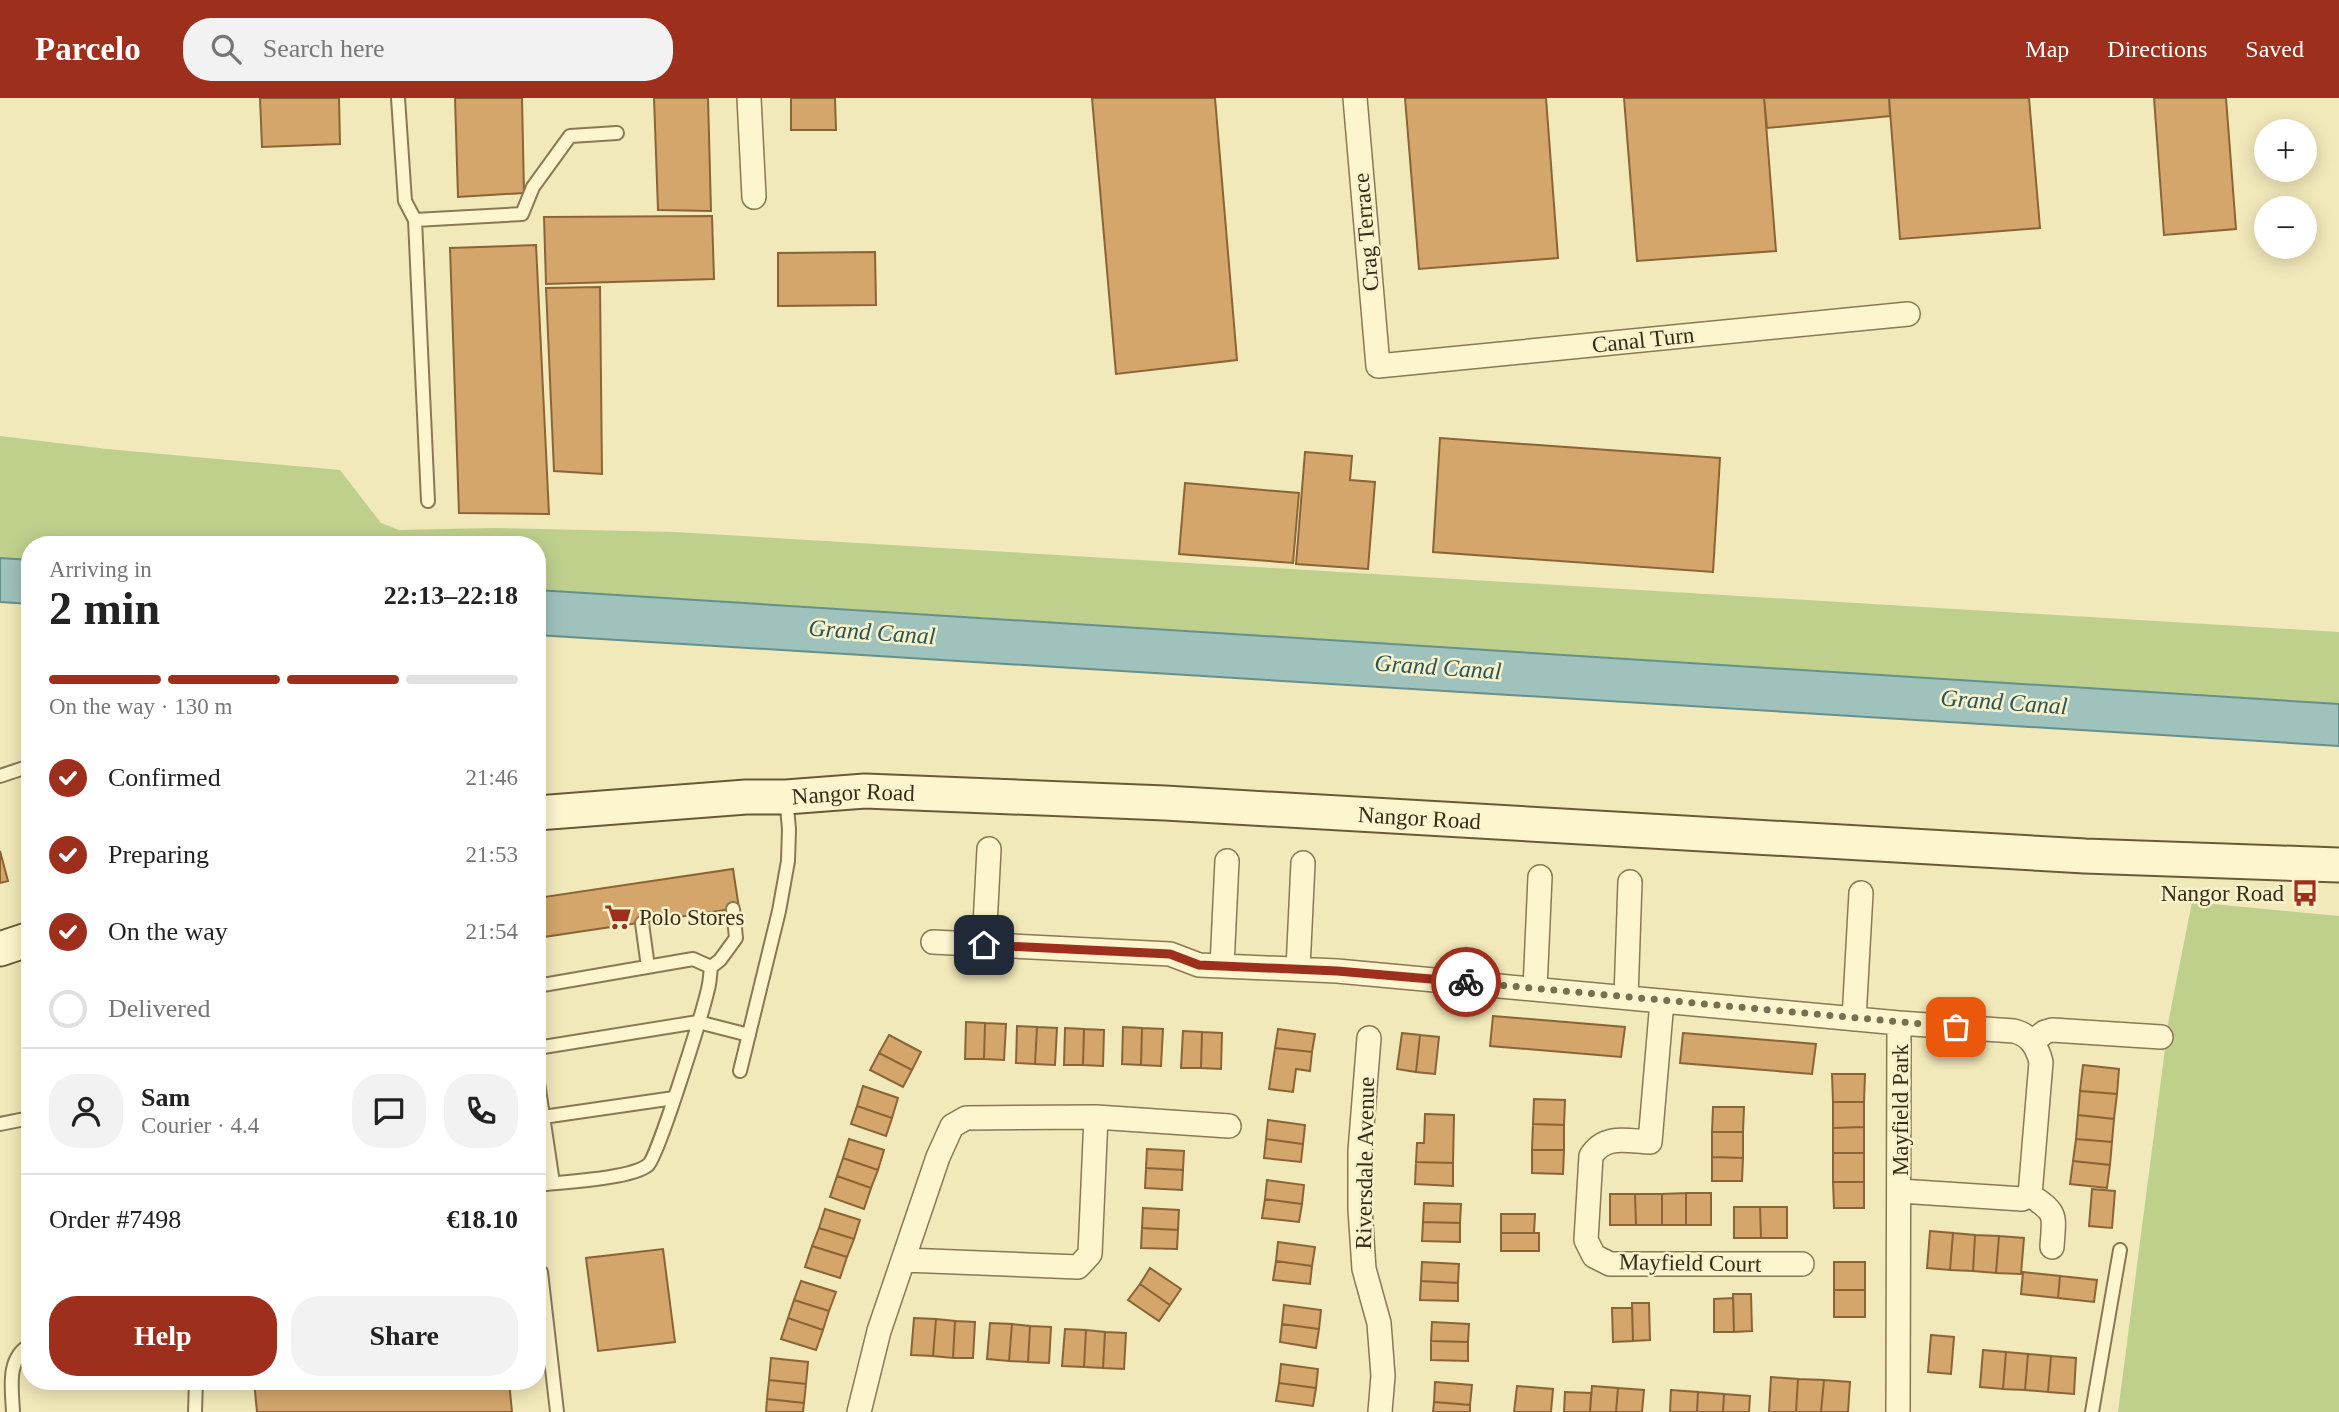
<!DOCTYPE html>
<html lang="en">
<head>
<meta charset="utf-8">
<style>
	body { margin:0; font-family:"Times New Roman",serif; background:#f2f2f2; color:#222; height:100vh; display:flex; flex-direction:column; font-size:26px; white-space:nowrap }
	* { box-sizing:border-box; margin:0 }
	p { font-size:23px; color:#767676 }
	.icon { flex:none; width:38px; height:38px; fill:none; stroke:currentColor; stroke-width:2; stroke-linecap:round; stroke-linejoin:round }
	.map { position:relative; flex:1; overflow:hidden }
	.sheet { position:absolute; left:21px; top:438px; width:525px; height:854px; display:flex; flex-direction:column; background:#fff; border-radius:28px; box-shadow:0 4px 18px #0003 }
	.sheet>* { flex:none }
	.controls { position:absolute; left:2254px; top:21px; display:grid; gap:14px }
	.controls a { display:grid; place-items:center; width:63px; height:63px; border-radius:50%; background:#fff; box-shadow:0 4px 18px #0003; font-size:35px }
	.pin { position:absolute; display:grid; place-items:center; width:60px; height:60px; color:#fff; margin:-30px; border-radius:14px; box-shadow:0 4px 10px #0006 }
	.courier { position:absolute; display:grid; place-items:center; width:70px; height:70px; margin:-35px; border:5px solid #9e2f1d; border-radius:50%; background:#fff; color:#222; box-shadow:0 2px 9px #0007 }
	.overview em { font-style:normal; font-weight:700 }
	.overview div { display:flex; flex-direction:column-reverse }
	.overview { display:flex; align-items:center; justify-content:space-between; height:119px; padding:0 28px }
	h1 { font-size:46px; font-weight:700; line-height:52px }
	.bar { display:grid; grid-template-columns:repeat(4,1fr); gap:10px 7px; align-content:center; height:84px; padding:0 28px }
	.bar i { height:9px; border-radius:5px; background:#e0e0e0 }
	.bar .on { background:#9e2f1d }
	.bar p { grid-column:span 4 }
	.line { display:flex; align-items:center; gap:18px; padding:0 28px; border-top:2px solid #e0e0e0 }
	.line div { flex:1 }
	.round { display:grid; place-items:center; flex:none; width:74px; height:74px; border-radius:28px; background:#f2f2f2 }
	ol { padding:0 28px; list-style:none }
	li { display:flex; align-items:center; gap:21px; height:77px }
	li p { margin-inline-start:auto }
	li .icon { padding:7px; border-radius:50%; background:#9e2f1d; color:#fff; stroke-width:4 }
	li:last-child { color:#767676 }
	li i { width:38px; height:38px; border:4px solid #e0e0e0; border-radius:50% }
	.action { display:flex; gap:14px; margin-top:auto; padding:14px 28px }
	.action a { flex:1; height:80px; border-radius:28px; background:#9e2f1d; color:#fff; font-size:28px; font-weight:700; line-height:80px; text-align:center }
	.action a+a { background:#f2f2f2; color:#222 }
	header { display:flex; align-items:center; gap:42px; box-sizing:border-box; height:98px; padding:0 35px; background:#9e2f1d; color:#fff }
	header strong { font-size:33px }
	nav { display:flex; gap:38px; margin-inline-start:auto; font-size:24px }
	.search { width:490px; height:63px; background:#f2f2f2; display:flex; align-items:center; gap:18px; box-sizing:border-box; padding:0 24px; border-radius:28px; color:#767676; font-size:26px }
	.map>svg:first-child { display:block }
</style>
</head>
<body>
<header>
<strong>Parcelo</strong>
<div class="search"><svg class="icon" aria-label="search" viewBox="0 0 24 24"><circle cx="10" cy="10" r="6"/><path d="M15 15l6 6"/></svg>Search here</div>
<nav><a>Map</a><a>Directions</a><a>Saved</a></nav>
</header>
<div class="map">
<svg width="2339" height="1314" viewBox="0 0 2339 1314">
	<rect width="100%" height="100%" fill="#f2e9ba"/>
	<path fill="#bfd08d" d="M 0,338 L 107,351 L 340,372 L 381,425 L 399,432 L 494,430 L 675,434 L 2339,534 L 2339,606 L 537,492 L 537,446 L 30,446 L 30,462 L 0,460 Z
		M 2192,804 L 2339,818 L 2339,1314 L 2118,1314 L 2169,920 Z"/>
	<path fill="#9fc2bd" stroke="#66908b" stroke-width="2" d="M 0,460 L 30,462 L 30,506 L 0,504 Z
		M 537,492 L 2339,606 L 2339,648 L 537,537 Z"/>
	<path fill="#d4a66c" stroke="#8b6436" stroke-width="2" d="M 260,0 L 339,0 L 340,46 L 262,49 Z
		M 455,0 L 522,0 L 524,95 L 458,99 Z
		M 654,0 L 708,0 L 711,113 L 658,112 Z
		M 791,0 L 835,0 L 836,32 L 791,32 Z
		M 1092,0 L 1215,0 L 1237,262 L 1116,276 Z
		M 1405,0 L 1546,0 L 1558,160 L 1419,171 Z
		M 1624,0 L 1764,0 L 1776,153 L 1637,163 Z
		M 1764,0 L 1889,0 L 1890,18 L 1767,30 Z
		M 1889,0 L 2029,0 L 2040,130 L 1900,141 Z
		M 2154,0 L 2226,0 L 2236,131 L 2164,137 Z
		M 712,118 L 714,181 L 546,186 L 544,119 Z
		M 536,147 L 549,416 L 459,415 L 450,150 Z
		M 875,154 L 876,207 L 778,208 L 778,155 Z
		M 600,189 L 602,376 L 554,373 L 546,190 Z
		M 1440,340 L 1720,360 L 1713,474 L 1433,454 Z
		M 1305,354 L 1352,358 L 1350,382 L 1375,384 L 1368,471 L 1296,466 Z
		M 1185,385 L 1299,395 L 1293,465 L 1179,456 Z
		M 0,753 L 8,783 L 0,785 Z
		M 733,771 L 739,810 L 537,840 L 537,800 Z
		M 1493,918 L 1625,929 L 1621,959 L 1490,948 Z
		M 966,924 L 985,925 L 984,961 L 965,961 Z
		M 985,925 L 1006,926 L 1004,962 L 984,961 Z
		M 1017,928 L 1037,929 L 1035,966 L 1016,965 Z
		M 1037,929 L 1057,930 L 1055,967 L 1035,966 Z
		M 1123,929 L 1142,930 L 1141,967 L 1122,966 Z
		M 1065,930 L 1084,931 L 1083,967 L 1064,967 Z
		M 1142,930 L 1163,931 L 1161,968 L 1141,967 Z
		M 1084,931 L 1104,932 L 1103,968 L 1083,967 Z
		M 1278,931 L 1315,936 L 1312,954 L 1275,950 Z
		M 1183,933 L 1202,934 L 1201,970 L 1181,970 Z
		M 1202,934 L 1222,935 L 1221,971 L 1201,970 Z
		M 1402,935 L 1420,937 L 1416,974 L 1397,971 Z
		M 1683,935 L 1816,946 L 1812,976 L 1680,965 Z
		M 889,937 L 921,954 L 912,972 L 879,955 Z
		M 1420,937 L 1439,939 L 1435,976 L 1416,974 Z
		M 1275,950 L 1312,954 L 1310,973 L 1296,971 L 1293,994 L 1269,991 Z
		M 879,955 L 912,972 L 903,989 L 870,972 Z
		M 2083,967 L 2119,971 L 2117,996 L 2080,993 Z
		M 1832,976 L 1865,976 L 1864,1004 L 1833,1004 Z
		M 863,988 L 898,1000 L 892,1020 L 857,1008 Z
		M 2080,993 L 2117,996 L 2114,1021 L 2078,1017 Z
		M 1534,1001 L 1565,1002 L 1564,1027 L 1533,1026 Z
		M 1833,1004 L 1864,1004 L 1864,1029 L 1833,1030 Z
		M 857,1008 L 892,1020 L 886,1038 L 851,1026 Z
		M 1713,1009 L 1744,1009 L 1743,1034 L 1712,1034 Z
		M 1425,1016 L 1454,1017 L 1453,1065 L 1416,1064 L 1417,1045 L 1424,1045 Z
		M 2078,1017 L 2114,1021 L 2112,1044 L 2076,1041 Z
		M 1268,1022 L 1305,1027 L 1303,1046 L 1266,1041 Z
		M 1533,1026 L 1564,1027 L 1564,1052 L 1532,1052 Z
		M 1864,1029 L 1864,1055 L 1833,1055 L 1833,1030 Z
		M 1712,1034 L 1743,1034 L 1743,1060 L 1712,1059 Z
		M 849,1041 L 884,1052 L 878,1072 L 843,1060 Z
		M 1266,1041 L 1303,1046 L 1301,1064 L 1264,1060 Z
		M 2076,1041 L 2112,1044 L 2110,1067 L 2073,1063 Z
		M 1147,1051 L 1184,1053 L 1183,1072 L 1146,1070 Z
		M 1532,1052 L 1564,1052 L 1563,1076 L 1532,1075 Z
		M 1833,1055 L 1864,1055 L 1864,1084 L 1833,1084 Z
		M 1712,1059 L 1743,1060 L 1742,1083 L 1712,1083 Z
		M 843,1060 L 878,1072 L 871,1090 L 837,1078 Z
		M 2073,1063 L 2110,1067 L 2107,1090 L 2070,1086 Z
		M 1416,1064 L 1453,1065 L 1453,1088 L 1415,1086 Z
		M 1146,1070 L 1183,1072 L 1182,1092 L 1145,1090 Z
		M 837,1078 L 871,1090 L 864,1111 L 830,1099 Z
		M 1267,1082 L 1304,1087 L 1302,1106 L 1265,1101 Z
		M 1833,1084 L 1864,1084 L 1864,1110 L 1834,1110 Z
		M 2092,1091 L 2115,1093 L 2112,1130 L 2089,1128 Z
		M 1686,1095 L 1686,1127 L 1662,1127 L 1662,1096 Z
		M 1686,1095 L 1711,1095 L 1711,1127 L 1686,1127 Z
		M 1610,1096 L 1635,1096 L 1636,1127 L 1610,1127 Z
		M 1635,1096 L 1662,1096 L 1662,1127 L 1636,1127 Z
		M 1265,1101 L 1302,1106 L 1299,1124 L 1262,1120 Z
		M 1424,1105 L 1461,1106 L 1460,1125 L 1423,1124 Z
		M 1734,1109 L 1760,1109 L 1761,1140 L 1734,1140 Z
		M 1760,1109 L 1787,1109 L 1787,1140 L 1761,1140 Z
		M 1143,1110 L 1179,1112 L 1178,1132 L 1142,1130 Z
		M 825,1111 L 860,1122 L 854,1141 L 819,1130 Z
		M 1501,1116 L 1535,1116 L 1534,1135 L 1501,1135 Z
		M 1423,1124 L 1460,1125 L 1460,1144 L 1422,1143 Z
		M 819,1130 L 854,1141 L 847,1159 L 812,1148 Z
		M 1142,1130 L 1178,1132 L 1177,1151 L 1141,1150 Z
		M 1930,1133 L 1953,1135 L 1950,1172 L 1927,1170 Z
		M 1501,1135 L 1539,1135 L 1539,1153 L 1501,1153 Z
		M 1953,1135 L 1975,1137 L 1973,1173 L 1950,1172 Z
		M 1975,1137 L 1999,1138 L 1996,1175 L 1973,1173 Z
		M 1999,1138 L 2024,1140 L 2021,1176 L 1996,1175 Z
		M 1278,1144 L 1315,1149 L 1312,1168 L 1276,1163 Z
		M 812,1148 L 847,1159 L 840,1180 L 805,1169 Z
		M 663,1151 L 675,1244 L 598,1253 L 586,1160 Z
		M 1276,1163 L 1312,1168 L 1310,1186 L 1273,1182 Z
		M 1422,1164 L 1459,1166 L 1458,1185 L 1421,1183 Z
		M 1834,1164 L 1865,1164 L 1865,1192 L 1834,1192 Z
		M 1150,1170 L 1181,1191 L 1170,1207 L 1140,1186 Z
		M 2023,1174 L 2060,1178 L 2058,1200 L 2021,1196 Z
		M 2060,1178 L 2097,1182 L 2094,1204 L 2058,1200 Z
		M 801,1183 L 836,1194 L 829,1213 L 794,1202 Z
		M 1421,1183 L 1458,1185 L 1458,1203 L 1420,1202 Z
		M 1140,1186 L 1170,1207 L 1159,1223 L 1128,1202 Z
		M 1834,1192 L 1865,1192 L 1865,1219 L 1834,1219 Z
		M 1733,1196 L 1751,1196 L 1752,1233 L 1734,1234 Z
		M 1733,1200 L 1734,1234 L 1714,1234 L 1714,1201 Z
		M 794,1202 L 829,1213 L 823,1232 L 788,1220 Z
		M 1632,1205 L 1649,1205 L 1650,1242 L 1633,1243 Z
		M 1284,1207 L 1321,1212 L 1319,1231 L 1282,1226 Z
		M 1612,1210 L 1632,1210 L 1633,1243 L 1613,1244 Z
		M 788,1220 L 823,1232 L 816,1252 L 781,1241 Z
		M 914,1220 L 936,1221 L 933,1258 L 911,1257 Z
		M 936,1221 L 955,1223 L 953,1260 L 933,1258 Z
		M 955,1223 L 975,1224 L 973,1260 L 953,1260 Z
		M 1432,1224 L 1469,1226 L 1468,1244 L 1431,1243 Z
		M 990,1225 L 1012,1226 L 1009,1263 L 987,1261 Z
		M 1012,1226 L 1030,1228 L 1028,1264 L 1009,1263 Z
		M 1282,1226 L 1319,1231 L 1316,1250 L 1280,1244 Z
		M 1030,1228 L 1051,1229 L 1049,1265 L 1028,1264 Z
		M 1065,1231 L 1086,1232 L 1084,1269 L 1062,1268 Z
		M 1086,1232 L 1105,1234 L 1103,1270 L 1084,1269 Z
		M 1105,1234 L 1126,1235 L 1124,1271 L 1103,1270 Z
		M 1931,1237 L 1954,1239 L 1951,1276 L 1928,1274 Z
		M 1431,1243 L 1468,1244 L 1468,1263 L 1431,1262 Z
		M 1983,1252 L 2006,1254 L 2003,1291 L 1980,1289 Z
		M 2006,1254 L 2028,1256 L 2025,1292 L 2003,1291 Z
		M 2028,1256 L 2051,1258 L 2048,1294 L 2025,1292 Z
		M 2051,1258 L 2076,1260 L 2074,1296 L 2048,1294 Z
		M 771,1260 L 808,1264 L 806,1286 L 769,1282 Z
		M 1281,1266 L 1318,1271 L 1316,1290 L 1279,1285 Z
		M 1771,1279 L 1798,1281 L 1796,1314 L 1769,1314 Z
		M 1798,1281 L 1824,1282 L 1821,1314 L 1796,1314 Z
		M 769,1282 L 806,1286 L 804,1305 L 767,1301 Z
		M 1824,1282 L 1850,1284 L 1848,1314 L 1821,1314 Z
		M 254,1283 L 509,1283 L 512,1314 L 257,1314 Z
		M 1435,1284 L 1472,1287 L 1470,1307 L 1434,1304 Z
		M 1279,1285 L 1316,1290 L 1313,1308 L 1276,1303 Z
		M 1517,1288 L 1553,1291 L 1551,1314 L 1514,1314 Z
		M 1592,1288 L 1618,1290 L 1616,1314 L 1590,1314 Z
		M 1618,1290 L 1644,1292 L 1642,1314 L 1616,1314 Z
		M 1671,1292 L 1698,1294 L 1697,1314 L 1670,1314 Z
		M 1565,1294 L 1591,1295 L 1590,1314 L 1564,1314 Z
		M 1698,1294 L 1724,1296 L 1723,1314 L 1697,1314 Z
		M 1724,1296 L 1750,1298 L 1749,1314 L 1723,1314 Z
		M 767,1301 L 804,1305 L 803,1314 L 766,1314 Z
		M 1434,1304 L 1470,1307 L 1470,1314 L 1433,1314 Z"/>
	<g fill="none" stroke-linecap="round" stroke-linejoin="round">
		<defs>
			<path id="service" d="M 398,0 L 405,103 L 415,122 L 428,403
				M 415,122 L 522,116 L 533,89 L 570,38 L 617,35
				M 0,678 L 30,668
				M 642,825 L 648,869
				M 711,869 L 720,862 L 736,840 L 733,811
				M 537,888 L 693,861 L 711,869 C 710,876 710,884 708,891 C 703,913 658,1059 648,1067 C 631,1081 561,1084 537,1087
				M 537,950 L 698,924 L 749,937
				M 740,973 L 779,813 L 788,763 L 789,731 L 786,699
				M 537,978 L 553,1085
				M 543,1019 L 674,1000
				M 0,1026 L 30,1020
				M 541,1174 L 557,1314
				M 13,1314 C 12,1291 6,1260 30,1247
				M 195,1314 L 196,1283
				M 2092,1314 L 2120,1152"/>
			<path id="minor" d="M 749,0 L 754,99
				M 1355,0 L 1378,268 L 1908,216
				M 933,844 L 1170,856 L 1199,867 L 1337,873 L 1899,925 L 1898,1314
				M 984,847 L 989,751
				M 1222,868 L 1227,763
				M 1298,871 L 1303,765
				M 1535,891 L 1540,779
				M 1626,899 L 1630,784
				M 1662,903 L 1650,1044 C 1626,1043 1605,1036 1591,1058 L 1586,1142 L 1594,1158 L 1610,1166 L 1802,1166
				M 1854,921 L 1861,795
				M 1899,925 L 2014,933 C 2030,937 2037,948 2041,964 L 2030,1097 L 2022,1101 L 1900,1093
				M 1369,940 L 1360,1053 L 1360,1111 L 1364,1171 L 1379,1225 L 1383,1278 L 1380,1314
				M 2033,943 L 2045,934 L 2052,932 L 2161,939
				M 2030,1097 C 2058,1116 2054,1116 2052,1149
				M 905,1162 L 1078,1169 L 1090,1156 L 1096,1019
				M 859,1314 L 879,1233 L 938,1059 L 952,1028 L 966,1020 L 1096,1019 L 1229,1028"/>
			<g id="secondary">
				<path id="s1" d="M 537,715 L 746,699 L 786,699 L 865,693 L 1165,705 L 2085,758 L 2339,767"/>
				<path d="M 0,851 L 30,841"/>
			</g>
		</defs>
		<use href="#service" stroke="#8a7853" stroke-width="16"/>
		<use href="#minor" stroke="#8a7853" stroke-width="26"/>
		<use href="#secondary" stroke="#6b5936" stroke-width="37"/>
		<use href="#service" stroke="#fcf5cd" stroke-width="12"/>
		<use href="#minor" stroke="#fcf5cd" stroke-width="23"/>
		<use href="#secondary" stroke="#fcf5cd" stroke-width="33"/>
	</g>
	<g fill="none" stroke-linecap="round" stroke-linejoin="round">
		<path stroke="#786e51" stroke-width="7" stroke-dasharray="0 12.6" d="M 1466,884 L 1956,929"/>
		<path stroke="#9e2f1d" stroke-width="9" d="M 984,847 L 1170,856 L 1199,867 L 1337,873 L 1466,884"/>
	</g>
	<defs>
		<symbol id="bus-bare" viewBox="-9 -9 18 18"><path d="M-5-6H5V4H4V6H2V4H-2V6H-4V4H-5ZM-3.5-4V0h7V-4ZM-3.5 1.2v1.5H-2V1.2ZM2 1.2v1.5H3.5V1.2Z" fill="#9e2f1d" stroke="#f9f2ca" stroke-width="2.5" paint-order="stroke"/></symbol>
		<symbol id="supermarket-bare" viewBox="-9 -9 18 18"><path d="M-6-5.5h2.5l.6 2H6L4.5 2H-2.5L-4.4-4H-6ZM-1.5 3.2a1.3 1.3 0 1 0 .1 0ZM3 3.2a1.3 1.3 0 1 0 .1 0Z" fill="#9e2f1d" stroke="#f9f2ca" stroke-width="2.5" paint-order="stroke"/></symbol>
	</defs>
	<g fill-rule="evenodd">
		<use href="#bus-bare" x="2286" y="776" width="38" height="38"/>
		<use href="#supermarket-bare" x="599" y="800" width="38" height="38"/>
	</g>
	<g text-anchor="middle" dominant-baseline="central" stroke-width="5" stroke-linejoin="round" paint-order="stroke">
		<g font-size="23" fill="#372c19" stroke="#f9f2ca">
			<text transform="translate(1366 134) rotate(-95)">Crag Terrace</text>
			<text transform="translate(1643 242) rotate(-6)">Canal Turn</text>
			<text stroke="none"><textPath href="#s1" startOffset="317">Nangor Road</textPath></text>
			<text stroke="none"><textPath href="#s1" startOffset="884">Nangor Road</textPath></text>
			<text transform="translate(1900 1012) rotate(-90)">Mayfield Park</text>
			<text transform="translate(1365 1065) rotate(-89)">Riversdale Avenue</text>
			<text transform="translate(1690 1165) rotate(1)">Mayfield Court</text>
		</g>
		<g font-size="23" fill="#372c19" stroke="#f9f2ca" text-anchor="end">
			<text x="2284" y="795">Nangor Road</text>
			<text x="639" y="819" text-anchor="start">Polo Stores</text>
		</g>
		<g font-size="24" font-style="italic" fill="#275559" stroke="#f9f2ca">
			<text transform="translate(872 534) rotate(4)">Grand Canal</text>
			<text transform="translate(1438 569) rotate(4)">Grand Canal</text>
			<text transform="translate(2004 604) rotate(4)">Grand Canal</text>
		</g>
	</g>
</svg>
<div class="controls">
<a>+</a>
<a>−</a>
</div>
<div class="pin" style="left:1956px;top:929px;background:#ea580c"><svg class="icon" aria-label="bag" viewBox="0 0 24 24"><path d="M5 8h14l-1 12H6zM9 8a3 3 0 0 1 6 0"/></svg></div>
<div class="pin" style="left:984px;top:847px;background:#1f2937"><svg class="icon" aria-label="home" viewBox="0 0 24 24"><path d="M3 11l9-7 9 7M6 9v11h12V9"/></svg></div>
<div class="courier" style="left:1466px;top:884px"><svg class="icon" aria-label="bike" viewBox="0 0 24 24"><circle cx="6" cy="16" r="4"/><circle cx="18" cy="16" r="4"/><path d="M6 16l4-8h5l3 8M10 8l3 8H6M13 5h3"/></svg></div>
<section class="sheet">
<div class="overview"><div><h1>2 min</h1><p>Arriving in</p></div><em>22:13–22:18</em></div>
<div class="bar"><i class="on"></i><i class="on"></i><i class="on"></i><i></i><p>On the way · 130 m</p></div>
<ol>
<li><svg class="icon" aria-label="check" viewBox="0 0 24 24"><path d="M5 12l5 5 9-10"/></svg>Confirmed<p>21:46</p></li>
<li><svg class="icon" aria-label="check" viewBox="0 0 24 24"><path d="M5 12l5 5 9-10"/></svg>Preparing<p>21:53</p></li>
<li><svg class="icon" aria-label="check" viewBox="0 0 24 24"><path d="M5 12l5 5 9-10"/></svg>On the way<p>21:54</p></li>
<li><i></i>Delivered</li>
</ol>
<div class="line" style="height:126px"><a class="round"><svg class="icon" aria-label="person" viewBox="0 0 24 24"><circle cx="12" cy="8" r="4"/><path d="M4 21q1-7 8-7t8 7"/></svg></a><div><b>Sam</b><p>Courier · 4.4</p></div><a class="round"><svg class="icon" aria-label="chat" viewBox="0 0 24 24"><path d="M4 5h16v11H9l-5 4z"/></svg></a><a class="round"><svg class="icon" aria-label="phone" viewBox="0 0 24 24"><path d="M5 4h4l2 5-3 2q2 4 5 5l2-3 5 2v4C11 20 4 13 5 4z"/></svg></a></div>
<div class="line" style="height:91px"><div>Order #7498</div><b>€18.10</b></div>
<div class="action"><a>Help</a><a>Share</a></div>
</section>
</div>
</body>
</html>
